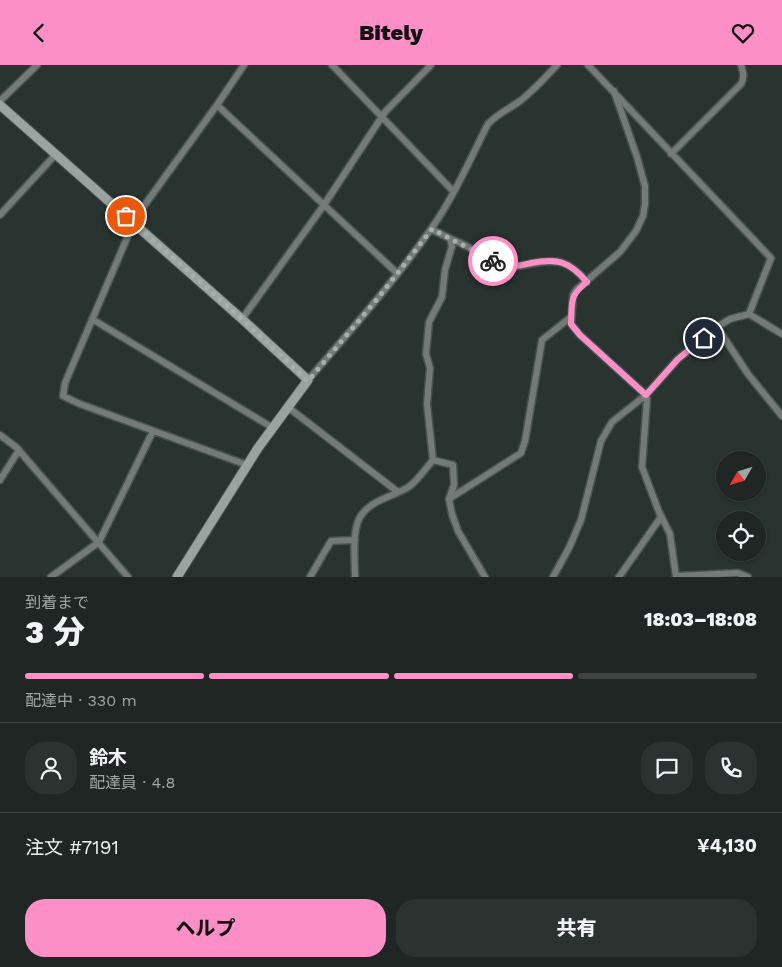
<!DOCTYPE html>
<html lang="ja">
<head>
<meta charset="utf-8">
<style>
	body { margin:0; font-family:"Work Sans","Noto Sans JP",sans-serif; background:#2c3230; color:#f1f3f6; height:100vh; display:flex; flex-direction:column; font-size:19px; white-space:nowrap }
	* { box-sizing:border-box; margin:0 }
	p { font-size:16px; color:#a1a5a6 }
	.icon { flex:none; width:28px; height:28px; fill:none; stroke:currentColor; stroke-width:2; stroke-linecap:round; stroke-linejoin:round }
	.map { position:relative; height:512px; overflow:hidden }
	.drawer { display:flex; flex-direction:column; background:#1f2623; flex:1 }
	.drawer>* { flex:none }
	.needle { width:32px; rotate:231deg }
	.controls { position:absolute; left:716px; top:386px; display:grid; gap:10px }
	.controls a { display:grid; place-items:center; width:50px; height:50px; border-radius:50%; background:#1f2623; box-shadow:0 1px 4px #0004,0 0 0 1px #3c4341; font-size:25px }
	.pin { position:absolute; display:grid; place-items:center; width:42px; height:42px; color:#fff; margin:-21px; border:2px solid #fff; border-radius:50%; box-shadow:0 1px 5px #0007 }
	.courier { position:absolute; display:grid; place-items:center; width:50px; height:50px; margin:-25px; border:4px solid #fb8fc6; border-radius:50%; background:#fff; color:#222; box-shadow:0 1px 6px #0007 }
	.head em { font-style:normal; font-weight:800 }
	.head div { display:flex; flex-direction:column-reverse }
	.head { display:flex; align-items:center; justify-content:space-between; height:85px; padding:0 25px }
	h1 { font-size:32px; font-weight:800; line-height:38px }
	.bar { display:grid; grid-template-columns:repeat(4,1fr); gap:8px 5px; align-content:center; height:60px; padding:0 25px }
	.bar i { height:6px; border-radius:4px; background:#3c4341 }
	.bar .on { background:#fb8fc6 }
	.bar p { grid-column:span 4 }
	.line { display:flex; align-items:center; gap:12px; padding:0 25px; border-top:1px solid #3c4341 }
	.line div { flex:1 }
	.round { display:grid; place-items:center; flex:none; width:52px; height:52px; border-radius:20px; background:#2c3230 }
	.button { display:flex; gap:10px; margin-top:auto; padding:10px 25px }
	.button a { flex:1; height:58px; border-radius:20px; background:#fb8fc6; color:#111; font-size:20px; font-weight:800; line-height:58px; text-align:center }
	.button a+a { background:#2c3230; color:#f1f3f6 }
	header { display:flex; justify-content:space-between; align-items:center; height:65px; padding:0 25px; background:#fb8fc6; color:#111; font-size:22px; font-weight:800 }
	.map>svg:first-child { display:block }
</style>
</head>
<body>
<header><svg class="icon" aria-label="back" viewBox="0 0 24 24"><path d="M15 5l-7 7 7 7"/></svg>Bitely<svg class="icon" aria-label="heart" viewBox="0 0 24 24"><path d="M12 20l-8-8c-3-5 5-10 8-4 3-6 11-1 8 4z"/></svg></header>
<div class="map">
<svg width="782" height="512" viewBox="0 0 782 512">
	<rect width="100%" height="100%" fill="#29332f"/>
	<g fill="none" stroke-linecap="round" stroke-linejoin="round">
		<defs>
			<path id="street" d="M 244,0 L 217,40 L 136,152 L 65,318 L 63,331 L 80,339 L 247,400
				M 332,0 L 453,126
				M 588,0 L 771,193 L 749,249
				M 614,26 L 637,92 L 645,121 L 645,139 L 643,151 L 636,166 L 620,187 L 576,225 L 573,230 L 571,259 L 580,270 L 646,330 L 647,334 L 642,402 L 659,447 L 670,469 L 676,512
				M 0,36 L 37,0
				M 217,40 L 397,208
				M 671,89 L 741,19 C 745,12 743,7 741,0
				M 0,150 L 56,89
				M 431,164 C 442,170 452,174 462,179 C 477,185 491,199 507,201 C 514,203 522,200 529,199 C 556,193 569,195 587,217
				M 92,254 L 273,363
				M 242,254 L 324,140 L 385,47 L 431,0
				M 717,262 L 748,309 L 782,351
				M 308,315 C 350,266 394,217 431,164 C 454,132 470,94 488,59 C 497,49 509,44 520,36 C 534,25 545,13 557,0
				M 289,343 L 398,427
				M 0,370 L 16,382 L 128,512
				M 433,395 L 453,400 L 454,420 L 449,434 L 452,449 L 458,466 L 485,512
				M 0,415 L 19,385
				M 449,434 L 521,388 L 525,376 L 542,275 L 571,252
				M 676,511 L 738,508 L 748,512
				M 51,512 L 99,477 L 153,366
				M 310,512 L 331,476 L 355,475
				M 355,512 C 355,496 352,469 359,454 C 368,436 391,432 407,423 C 417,417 425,404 433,395 L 427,339 L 430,303 L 426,289 L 429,257 L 442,232 L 445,205 L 452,181 L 450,174
				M 553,512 L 569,483 L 581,455 L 601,376 L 612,357 L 646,330 L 678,294 L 717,262 L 730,254 L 749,249 L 782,269
				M 619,512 L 661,452"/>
			<path id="secondary" d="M 0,40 L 242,254 L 308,315 L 258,383 L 177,512"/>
		</defs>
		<use href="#street" stroke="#48524e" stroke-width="9"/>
		<use href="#secondary" stroke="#48524e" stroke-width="11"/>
		<use href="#street" stroke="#747a77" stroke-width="6"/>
		<use href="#secondary" stroke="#9aa39f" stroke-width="9"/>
	</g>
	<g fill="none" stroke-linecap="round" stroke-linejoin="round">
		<path stroke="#a7afac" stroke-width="5" stroke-dasharray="0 9" d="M 126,151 L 242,254 L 308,316 L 378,233 L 432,164 L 493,196"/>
		<path stroke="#fb8fc6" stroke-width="6" d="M 493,196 C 498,198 503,201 508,201 C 516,202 523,200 531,198 C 557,193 569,196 587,217 C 569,231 572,237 571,259 L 580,270 L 646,330 L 678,294 L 704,273"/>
	</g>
</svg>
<div class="controls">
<a><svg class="needle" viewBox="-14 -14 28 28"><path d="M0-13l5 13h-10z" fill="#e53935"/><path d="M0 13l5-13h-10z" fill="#a1a5a6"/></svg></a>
<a><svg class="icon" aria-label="locate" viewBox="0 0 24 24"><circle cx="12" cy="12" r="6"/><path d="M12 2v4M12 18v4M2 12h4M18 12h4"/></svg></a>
</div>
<div class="pin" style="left:126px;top:151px;background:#ea580c"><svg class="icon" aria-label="bag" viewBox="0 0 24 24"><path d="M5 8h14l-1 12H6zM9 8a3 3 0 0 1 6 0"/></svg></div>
<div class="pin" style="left:704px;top:273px;background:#1f2937"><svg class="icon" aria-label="home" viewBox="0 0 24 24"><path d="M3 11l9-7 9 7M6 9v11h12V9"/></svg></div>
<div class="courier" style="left:493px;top:196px"><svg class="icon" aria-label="bike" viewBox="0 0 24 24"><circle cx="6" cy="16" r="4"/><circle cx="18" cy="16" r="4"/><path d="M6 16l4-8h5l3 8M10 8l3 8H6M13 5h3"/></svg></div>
</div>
<section class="drawer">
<div class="head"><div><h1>3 分</h1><p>到着まで</p></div><em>18:03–18:08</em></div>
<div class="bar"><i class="on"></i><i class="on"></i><i class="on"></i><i></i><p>配達中 · 330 m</p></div>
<div class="line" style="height:90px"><a class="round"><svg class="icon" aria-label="person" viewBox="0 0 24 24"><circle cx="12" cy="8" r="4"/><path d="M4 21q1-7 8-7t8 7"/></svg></a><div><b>鈴木</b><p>配達員 · 4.8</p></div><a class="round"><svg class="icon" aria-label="chat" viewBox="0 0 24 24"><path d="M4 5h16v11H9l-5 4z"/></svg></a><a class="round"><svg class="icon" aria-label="phone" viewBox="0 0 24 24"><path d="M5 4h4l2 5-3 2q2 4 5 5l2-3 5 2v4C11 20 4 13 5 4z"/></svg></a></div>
<div class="line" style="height:65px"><div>注文 #7191</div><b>¥4,130</b></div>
<div class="button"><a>ヘルプ</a><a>共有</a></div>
</section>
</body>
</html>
